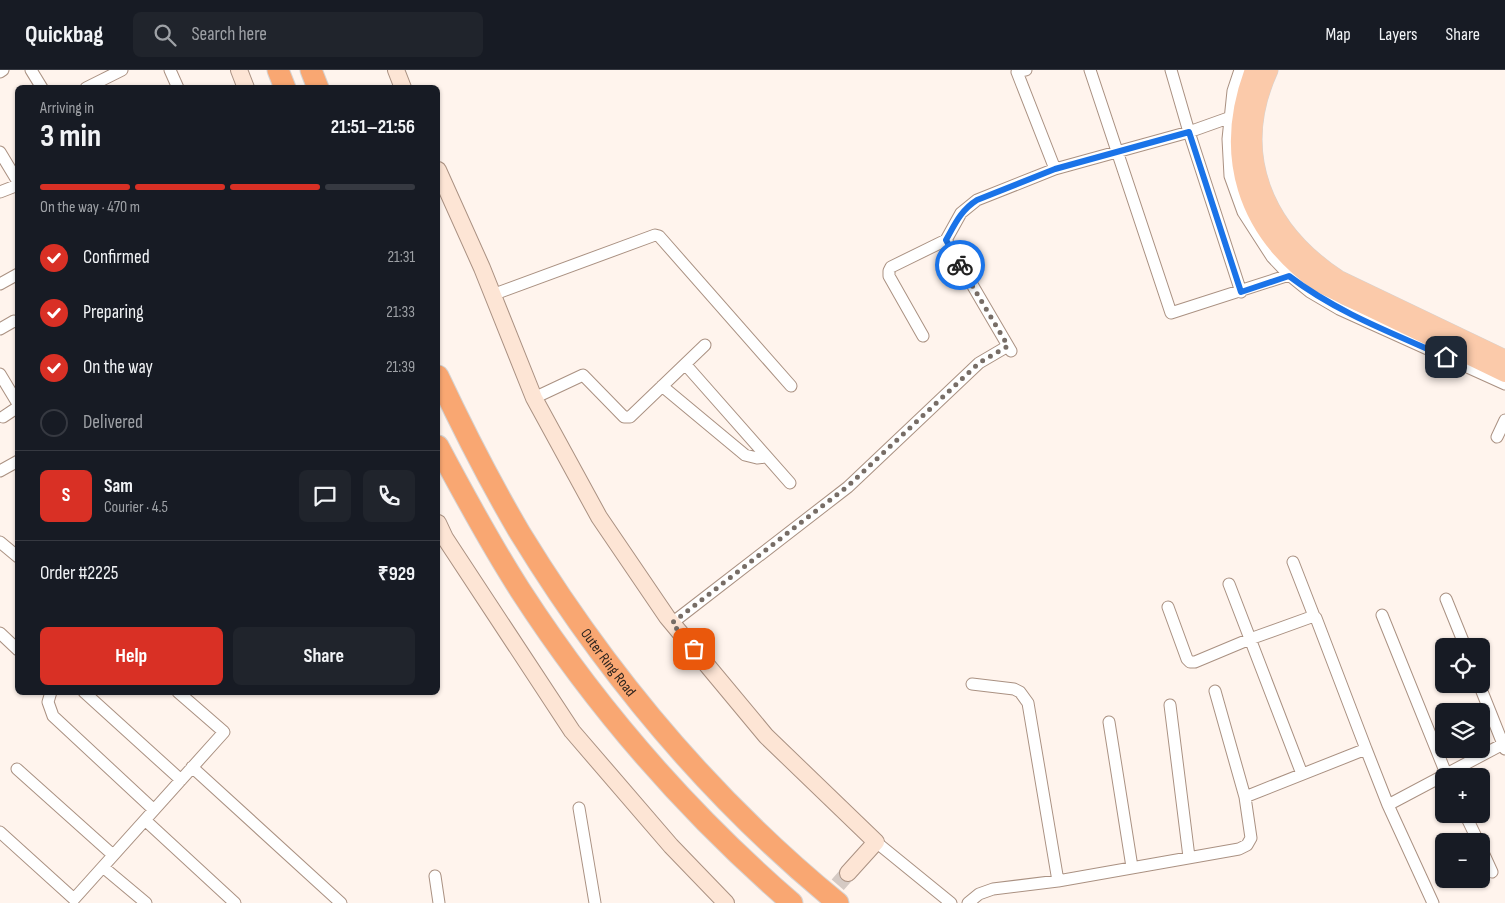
<!DOCTYPE html>
<html lang="en">
<head>
<meta charset="utf-8">
<style>
	body { margin:0; font-family:"Sofia Sans Condensed",sans-serif; background:#20242c; color:#f1f3f6; height:100vh; display:flex; flex-direction:column; font-size:19px; white-space:nowrap }
	* { box-sizing:border-box; margin:0 }
	p { font-size:16px; color:#9ea1a6 }
	.icon { flex:none; width:28px; height:28px; fill:none; stroke:currentColor; stroke-width:2; stroke-linecap:round; stroke-linejoin:round }
	.map { position:relative; flex:1; overflow:hidden }
	.drawer { position:absolute; left:15px; top:15px; width:425px; height:610px; display:flex; flex-direction:column; background:#171b24; border-radius:8px; box-shadow:0 1px 4px #0004 }
	.drawer>* { flex:none }
	.buttons { position:absolute; left:1435px; top:568px; display:grid; gap:10px }
	.buttons a { display:grid; place-items:center; width:55px; height:55px; border-radius:8px; background:#171b24; box-shadow:0 1px 4px #0004; font-size:25px }
	.pin { position:absolute; display:grid; place-items:center; width:42px; height:42px; color:#fff; margin:-21px; border-radius:10px; box-shadow:0 2px 8px #0006 }
	.courier { position:absolute; display:grid; place-items:center; width:50px; height:50px; margin:-25px; border:4px solid #1a73e8; border-radius:50%; background:#fff; color:#222; box-shadow:0 1px 6px #0007 }
	.head em { font-style:normal; font-weight:700 }
	.head div { display:flex; flex-direction:column-reverse }
	.head { display:flex; align-items:center; justify-content:space-between; height:85px; padding:0 25px }
	h1 { font-size:32px; font-weight:700; line-height:38px }
	.bar { display:grid; grid-template-columns:repeat(4,1fr); gap:8px 5px; align-content:center; height:60px; padding:0 25px }
	.bar i { height:6px; border-radius:4px; background:#363941 }
	.bar .selected { background:#d93025 }
	.bar p { grid-column:span 4 }
	.line { display:flex; align-items:center; gap:12px; padding:0 25px; border-top:1px solid #363941 }
	.line div { flex:1 }
	.round { display:grid; place-items:center; flex:none; width:52px; height:52px; border-radius:8px; background:#20242c }
	ol { padding:0 25px; list-style:none }
	li { display:flex; align-items:center; gap:15px; height:55px }
	li p { margin-inline-start:auto }
	li .icon { padding:5px; border-radius:50%; background:#d93025; color:#fff; stroke-width:4 }
	li:last-child { color:#9ea1a6 }
	li i { width:28px; height:28px; border:2px solid #363941; border-radius:50% }
	.primary-button { display:flex; gap:10px; margin-top:auto; padding:10px 25px }
	.primary-button a { flex:1; height:58px; border-radius:8px; background:#d93025; color:#fff; font-size:20px; font-weight:700; line-height:58px; text-align:center }
	.primary-button a+a { background:#20242c; color:#f1f3f6 }
	header { display:flex; align-items:center; gap:30px; box-sizing:border-box; height:70px; padding:0 25px; background:#171b24; border-bottom:1px solid #363941 }
	header strong { font-size:24px }
	nav { display:flex; gap:28px; margin-inline-start:auto; font-size:18px }
	.search { width:350px; height:45px; background:#20242c; display:flex; align-items:center; gap:12px; box-sizing:border-box; padding:0 18px; border-radius:8px; color:#9ea1a6; font-size:19px }
	.map>svg:first-child { display:block }
</style>
</head>
<body>
<header>
<strong>Quickbag</strong>
<div class="search"><svg class="icon" aria-label="search" viewBox="0 0 24 24"><circle cx="10" cy="10" r="6"/><path d="M15 15l6 6"/></svg>Search here</div>
<nav><a>Map</a><a>Layers</a><a>Share</a></nav>
</header>
<div class="map">
<svg width="1505" height="833" viewBox="0 0 1505 833">
	<rect width="100%" height="100%" fill="#fff4ed"/>
	<g fill="none" stroke-linecap="round" stroke-linejoin="round">
		<path stroke="#d5cac4" stroke-width="16" stroke-dasharray="16 8" stroke-linecap="butt" d="M 822,833 L 848,803"/>
		<defs>
			<path id="street" d="M 31,0 L 42,18
				M 170,0 L 178,18
				M 1026,0 L 1017,2 L 1055,99
				M 1090,0 L 1171,243 L 1289,205
				M 1171,0 L 1189,62 L 1241,222
				M 1240,0 L 1233,21 L 1228,69 L 1230,106 L 1243,142 L 1272,187 L 1289,205 L 1310,222 L 1339,239 L 1505,314
				M 0,2 L 3,0
				M 86,18 L 122,0
				M 0,82 L 18,112
				M 0,122 L 18,115
				M 0,214 L 18,204
				M 492,225 L 655,165 L 659,166 L 791,316
				M 0,259 L 14,251 L 18,252
				M 923,266 L 889,206 L 889,201 L 891,197 L 946,170
				M 1011,281 L 946,170 L 961,143 L 977,130 L 1055,99 L 1189,62 L 1231,47
				M 685,294 L 790,413
				M 0,304 L 18,334
				M 662,316 L 745,385 L 757,388 L 766,387
				M 534,328 L 583,305 L 624,347 L 630,347 L 705,275
				M 3,347 L 18,337
				M 1497,367 L 1505,350
				M 0,401 L 18,391
				M 0,472 L 18,487
				M 1293,492 L 1314,546
				M 1229,514 L 1302,704
				M 1446,529 L 1465,576
				M 1168,537 L 1187,589 L 1190,592 L 1195,592 L 1250,569 L 1314,546 L 1316,548 L 1366,679
				M 1382,545 L 1447,706
				M 672,553 L 848,417 L 979,293 L 1008,276
				M 0,563 L 18,580
				M 972,614 L 1014,619 L 1020,622 L 1028,633 L 1058,811
				M 1479,614 L 1505,679
				M 1215,621 L 1245,727
				M 51,622 L 48,632 L 53,646 L 154,740
				M 84,622 L 181,710
				M 1170,635 L 1189,787
				M 1109,652 L 1132,797
				M 192,697 L 341,833
				M 17,699 L 113,785
				M 1388,735 L 1433,833
				M 579,738 L 595,833
				M 1465,744 L 1478,771
				M 145,750 L 235,833
				M 0,762 L 74,829 L 224,662 L 178,622
				M 876,772 L 951,833
				M 1481,778 L 1492,802
				M 103,797 L 146,833
				M 435,806 L 439,833
				M 968,833 L 979,824 L 993,819 L 1058,811 L 1239,779 L 1247,775 L 1251,768 L 1245,727 L 1366,679 L 1388,735 L 1505,673"/>
			<path id="secondary" d="M 239,0 L 246,18
				M 396,0 L 403,18
				M 438,100 L 482,198 L 534,328 L 599,447 L 667,547 L 766,666 L 876,772 L 848,803
				M 438,453 L 445,468 L 572,661 L 671,776 L 726,833"/>
			<path id="primary" d="M 1254,0 C 1222,84 1245,160 1319,213 L 1505,303
				M 1269,0 C 1231,84 1264,160 1338,209 L 1505,289"/>
			<g id="highway">
				<path d="M 278,0 L 285,18"/>
				<path d="M 311,0 L 318,18"/>
				<path id="s1" d="M 438,306 C 463,359 490,412 520,463 C 605,602 712,730 838,833"/>
				<path d="M 438,376 C 464,425 490,473 520,520 C 595,636 687,742 792,833"/>
			</g>
		</defs>
		<use href="#street" stroke="#aa9182" stroke-width="13"/>
		<use href="#secondary" stroke="#aa9182" stroke-width="18"/>
		<use href="#primary" stroke="#d5d3d2" stroke-width="19"/>
		<use href="#highway" stroke="#d5d3d2" stroke-width="23"/>
		<use href="#street" stroke="#fff" stroke-width="11"/>
		<use href="#secondary" stroke="#fde5d5" stroke-width="16"/>
		<use href="#primary" stroke="#fbcaaa" stroke-width="18"/>
		<use href="#highway" stroke="#f9a772" stroke-width="21"/>
	</g>
	<g fill="none" stroke-linecap="round" stroke-linejoin="round">
		<path stroke="#776d66" stroke-width="5" stroke-dasharray="0 9" d="M 694,579 L 672,553 L 848,416 L 979,293 L 1008,276 L 960,195"/>
		<path stroke="#1a73e8" stroke-width="6" d="M 960,195 L 946,170 C 955,154 961,140 977,130 L 1055,99 L 1189,62 L 1241,222 L 1289,206 C 1336,242 1392,263 1446,287"/>
	</g>
	<g text-anchor="middle" dominant-baseline="central" stroke-width="5" stroke-linejoin="round" paint-order="stroke">
		<g font-size="15" fill="#2e241e" stroke="#fff">
			<text stroke="none"><textPath href="#s1" startOffset="334">Outer Ring Road</textPath></text>
		</g>
	</g>
</svg>
<div class="buttons">
<a><svg class="icon" aria-label="locate" viewBox="0 0 24 24"><circle cx="12" cy="12" r="6"/><path d="M12 2v4M12 18v4M2 12h4M18 12h4"/></svg></a>
<a><svg class="icon" aria-label="layers" viewBox="0 0 24 24"><path d="M12 4l9 5-9 5-9-5zM3 14l9 5 9-5"/></svg></a>
<a>+</a>
<a>−</a>
</div>
<div class="pin" style="left:694px;top:579px;background:#ea580c"><svg class="icon" aria-label="bag" viewBox="0 0 24 24"><path d="M5 8h14l-1 12H6zM9 8a3 3 0 0 1 6 0"/></svg></div>
<div class="pin" style="left:1446px;top:287px;background:#1f2937"><svg class="icon" aria-label="home" viewBox="0 0 24 24"><path d="M3 11l9-7 9 7M6 9v11h12V9"/></svg></div>
<div class="courier" style="left:960px;top:195px"><svg class="icon" aria-label="bike" viewBox="0 0 24 24"><circle cx="6" cy="16" r="4"/><circle cx="18" cy="16" r="4"/><path d="M6 16l4-8h5l3 8M10 8l3 8H6M13 5h3"/></svg></div>
<section class="drawer">
<div class="head"><div><h1>3 min</h1><p>Arriving in</p></div><em>21:51–21:56</em></div>
<div class="bar"><i class="selected"></i><i class="selected"></i><i class="selected"></i><i></i><p>On the way · 470 m</p></div>
<ol>
<li><svg class="icon" aria-label="check" viewBox="0 0 24 24"><path d="M5 12l5 5 9-10"/></svg>Confirmed<p>21:31</p></li>
<li><svg class="icon" aria-label="check" viewBox="0 0 24 24"><path d="M5 12l5 5 9-10"/></svg>Preparing<p>21:33</p></li>
<li><svg class="icon" aria-label="check" viewBox="0 0 24 24"><path d="M5 12l5 5 9-10"/></svg>On the way<p>21:39</p></li>
<li><i></i>Delivered</li>
</ol>
<div class="line" style="height:90px"><b class="round" style="background:#d93025;color:#fff">S</b><div><b>Sam</b><p>Courier · 4.5</p></div><a class="round"><svg class="icon" aria-label="chat" viewBox="0 0 24 24"><path d="M4 5h16v11H9l-5 4z"/></svg></a><a class="round"><svg class="icon" aria-label="phone" viewBox="0 0 24 24"><path d="M5 4h4l2 5-3 2q2 4 5 5l2-3 5 2v4C11 20 4 13 5 4z"/></svg></a></div>
<div class="line" style="height:65px"><div>Order #2225</div><b>₹929</b></div>
<div class="primary-button"><a>Help</a><a>Share</a></div>
</section>
</div>
</body>
</html>
